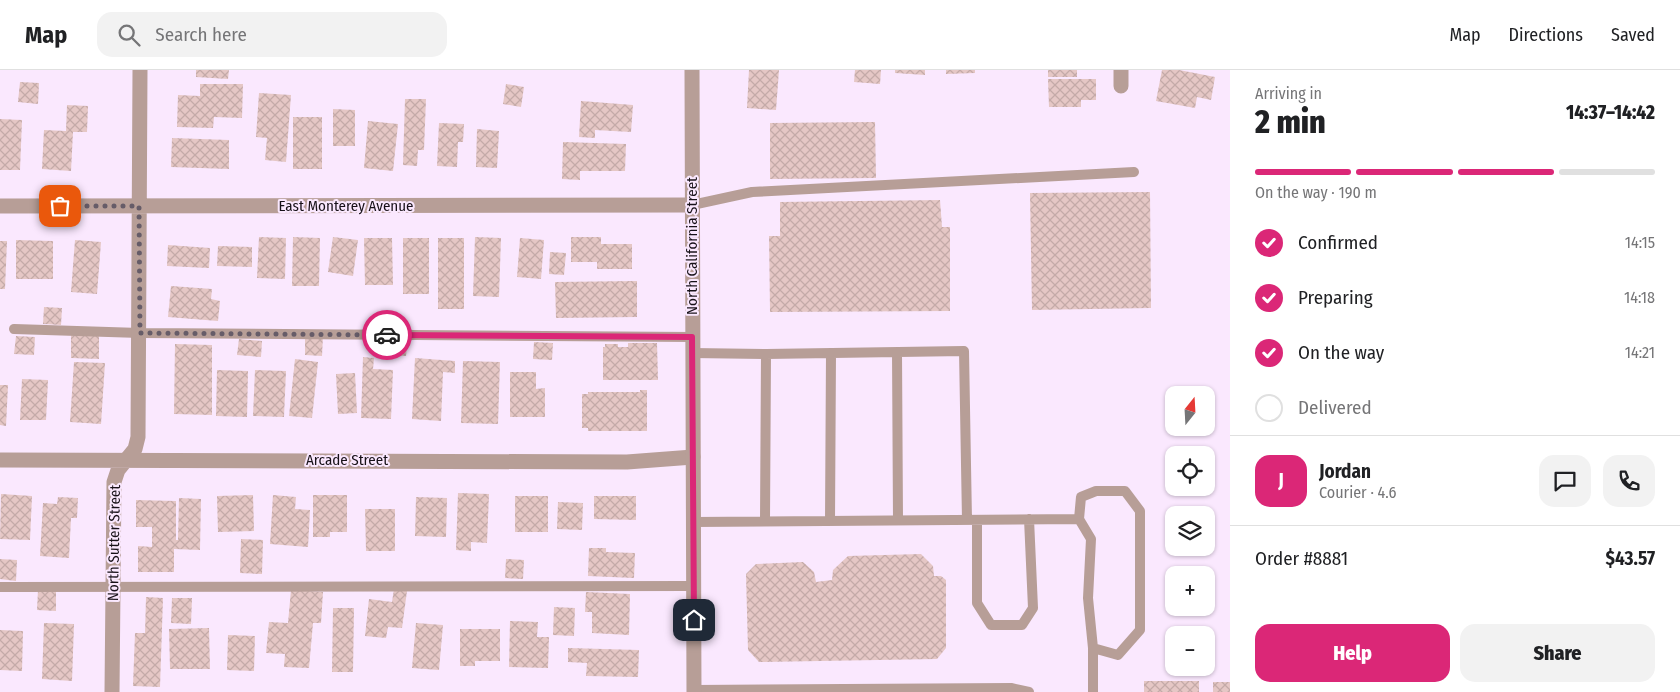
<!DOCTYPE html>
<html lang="en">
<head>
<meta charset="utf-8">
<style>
	body { margin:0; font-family:"Fira Sans Condensed",sans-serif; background:#f2f2f2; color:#202124; height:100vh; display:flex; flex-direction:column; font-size:19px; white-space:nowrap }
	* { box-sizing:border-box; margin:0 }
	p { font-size:16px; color:#757577 }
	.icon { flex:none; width:28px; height:28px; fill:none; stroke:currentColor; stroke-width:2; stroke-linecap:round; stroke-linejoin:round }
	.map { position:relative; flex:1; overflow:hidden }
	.sheet { display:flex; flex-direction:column; background:#fff; width:450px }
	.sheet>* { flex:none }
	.needle { width:32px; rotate:18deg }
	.controls { position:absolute; left:1165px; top:316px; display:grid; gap:10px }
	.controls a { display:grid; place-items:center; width:50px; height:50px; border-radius:10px; background:#fff; box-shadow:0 1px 4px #0004; font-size:25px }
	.pin { position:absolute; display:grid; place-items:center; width:42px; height:42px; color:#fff; margin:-21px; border-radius:10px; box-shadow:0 2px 8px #0006 }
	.courier { position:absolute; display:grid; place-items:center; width:50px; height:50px; margin:-25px; border:4px solid #db2777; border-radius:50%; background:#fff; color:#222; box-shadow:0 1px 6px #0007 }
	.headline em { font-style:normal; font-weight:800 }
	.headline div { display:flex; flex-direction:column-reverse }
	.headline { display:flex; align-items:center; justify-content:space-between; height:85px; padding:0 25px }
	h1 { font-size:32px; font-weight:800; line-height:38px }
	.bar { display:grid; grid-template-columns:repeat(4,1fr); gap:8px 5px; align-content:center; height:60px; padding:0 25px }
	.bar i { height:6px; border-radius:4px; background:#e0e0e0 }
	.bar .current { background:#db2777 }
	.bar p { grid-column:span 4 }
	.line { display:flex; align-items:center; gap:12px; padding:0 25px; border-top:1px solid #e0e0e0 }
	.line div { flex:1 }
	.round { display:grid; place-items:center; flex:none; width:52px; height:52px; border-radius:15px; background:#f2f2f2 }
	ol { padding:0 25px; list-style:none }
	li { display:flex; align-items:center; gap:15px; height:55px }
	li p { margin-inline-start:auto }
	li .icon { padding:5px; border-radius:50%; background:#db2777; color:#fff; stroke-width:4 }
	li:last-child { color:#757577 }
	li i { width:28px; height:28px; border:2px solid #e0e0e0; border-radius:50% }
	.cta { display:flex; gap:10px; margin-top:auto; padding:10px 25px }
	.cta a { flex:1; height:58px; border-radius:15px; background:#db2777; color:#fff; font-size:20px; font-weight:800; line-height:58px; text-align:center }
	.cta a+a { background:#f2f2f2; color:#202124 }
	header { display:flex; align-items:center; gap:30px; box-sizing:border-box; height:70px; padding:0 25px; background:#fff; border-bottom:1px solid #e0e0e0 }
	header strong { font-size:24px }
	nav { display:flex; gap:28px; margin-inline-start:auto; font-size:18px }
	.search { width:350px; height:45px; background:#f2f2f2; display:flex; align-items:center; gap:12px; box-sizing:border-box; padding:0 18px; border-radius:15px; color:#757577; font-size:19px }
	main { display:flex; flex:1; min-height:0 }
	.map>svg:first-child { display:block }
</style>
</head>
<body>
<header>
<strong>Map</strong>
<div class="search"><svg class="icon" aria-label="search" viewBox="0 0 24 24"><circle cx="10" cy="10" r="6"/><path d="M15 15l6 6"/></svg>Search here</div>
<nav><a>Map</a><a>Directions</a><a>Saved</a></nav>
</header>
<main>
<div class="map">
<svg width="1230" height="622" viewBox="0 0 1230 622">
	<defs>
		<pattern id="building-cross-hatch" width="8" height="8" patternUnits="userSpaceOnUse" patternTransform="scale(1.25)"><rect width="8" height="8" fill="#e5c7c5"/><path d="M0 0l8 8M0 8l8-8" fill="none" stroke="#c4aaa8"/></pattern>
	</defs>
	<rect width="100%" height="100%" fill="#fae8fe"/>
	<path fill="url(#building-cross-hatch)" d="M 196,0 L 229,0 L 228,9 L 196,7 Z
		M 749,0 L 779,0 L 776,40 L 747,38 Z
		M 855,0 L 881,0 L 880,14 L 854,12 Z
		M 895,0 L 925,0 L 925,5 L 895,3 Z
		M 946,0 L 975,0 L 975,3 L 946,4 Z
		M 1048,0 L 1077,0 L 1077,7 L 1048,7 Z
		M 1162,0 L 1179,0 L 1215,7 L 1211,30 L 1197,27 L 1195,38 L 1156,31 Z
		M 1048,9 L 1096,9 L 1096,30 L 1081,30 L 1081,37 L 1049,37 Z
		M 20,12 L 39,13 L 38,34 L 18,32 Z
		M 200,14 L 243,14 L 242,48 L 214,47 L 213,58 L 177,57 L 178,25 L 200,26 Z
		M 506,14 L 524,17 L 521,37 L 503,34 Z
		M 259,23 L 291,25 L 286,92 L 265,90 L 267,68 L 256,67 Z
		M 405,29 L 426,29 L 424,80 L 418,80 L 417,96 L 403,95 Z
		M 581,31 L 633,35 L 631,62 L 595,60 L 595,68 L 579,67 Z
		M 67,35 L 88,36 L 87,62 L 73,62 L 71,101 L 42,99 L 44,60 L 66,61 Z
		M 333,39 L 355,40 L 355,76 L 333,76 Z
		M 293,47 L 322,47 L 322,99 L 293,99 Z
		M 0,49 L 22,50 L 20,100 L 0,100 Z
		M 368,51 L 398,54 L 393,101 L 364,98 Z
		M 875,52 L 876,108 L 770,109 L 770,53 Z
		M 439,53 L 464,54 L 463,72 L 458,72 L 457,97 L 437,96 Z
		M 477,59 L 499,61 L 497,98 L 476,97 Z
		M 172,68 L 229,70 L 229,99 L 171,97 Z
		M 563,72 L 626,74 L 625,101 L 580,101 L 580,110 L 562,109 Z
		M 1150,122 L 1151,238 L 1032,240 L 1030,123 Z
		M 940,130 L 942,157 L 950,157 L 950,241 L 770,242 L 769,166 L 780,166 L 780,132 Z
		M 259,167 L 286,168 L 285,209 L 257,208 Z
		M 293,167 L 320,168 L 319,216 L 292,216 Z
		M 333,167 L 358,170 L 353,206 L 328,202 Z
		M 475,167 L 501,168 L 499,227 L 473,226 Z
		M 571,167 L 601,167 L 601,174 L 632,174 L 632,199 L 597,199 L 597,192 L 571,192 Z
		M 364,168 L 392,168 L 393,215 L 365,215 Z
		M 403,168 L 429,168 L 429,224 L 403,224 Z
		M 438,168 L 464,168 L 464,239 L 438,239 Z
		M 520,168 L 544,170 L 541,209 L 517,207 Z
		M 16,170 L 53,171 L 53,209 L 16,209 Z
		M 75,170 L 101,172 L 97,224 L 71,222 Z
		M 0,171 L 7,171 L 5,219 L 0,219 Z
		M 168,175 L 210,178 L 209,198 L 167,196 Z
		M 218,176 L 252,177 L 252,197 L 217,196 Z
		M 550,182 L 566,183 L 564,205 L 549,204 Z
		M 637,211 L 637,247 L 556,248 L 555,212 Z
		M 171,216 L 212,219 L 211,229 L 220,231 L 218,251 L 168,247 Z
		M 44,237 L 62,238 L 61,255 L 43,254 Z
		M 71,265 L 99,266 L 99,289 L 71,288 Z
		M 305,265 L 323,266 L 322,286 L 305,285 Z
		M 16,266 L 35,267 L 34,285 L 14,284 Z
		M 383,266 L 408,267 L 406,286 L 382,285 Z
		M 239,269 L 262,271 L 261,287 L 237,285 Z
		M 534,272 L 553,273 L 552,290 L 533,289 Z
		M 628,273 L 657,273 L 658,310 L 603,310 L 603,277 L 605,277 L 605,274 L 618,274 L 618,277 L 628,277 Z
		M 175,274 L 212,275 L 212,345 L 174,344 Z
		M 363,287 L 374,288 L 373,299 L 393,300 L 391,349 L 361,348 Z
		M 415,288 L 455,291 L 455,303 L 443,302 L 441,351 L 412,349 Z
		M 295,289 L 318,292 L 312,348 L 289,346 Z
		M 463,291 L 500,292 L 498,354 L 461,353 Z
		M 74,292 L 105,293 L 101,354 L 70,352 Z
		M 217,300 L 248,301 L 247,347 L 216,346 Z
		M 255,300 L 286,301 L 284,347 L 253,346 Z
		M 510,302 L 536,302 L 536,319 L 545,318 L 545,347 L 510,347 Z
		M 355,303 L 357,343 L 338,344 L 336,304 Z
		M 22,309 L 48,310 L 46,350 L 20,350 Z
		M 0,315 L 8,315 L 6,356 L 0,355 Z
		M 640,320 L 647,320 L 647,361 L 588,361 L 588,358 L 582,358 L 582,324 L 588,324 L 588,322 L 640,322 Z
		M 458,423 L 489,424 L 487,473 L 471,472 L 471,481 L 456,480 Z
		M 1,424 L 32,426 L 30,470 L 0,469 Z
		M 253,425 L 254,461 L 218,462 L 217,426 Z
		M 273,425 L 296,427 L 295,439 L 310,440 L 308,477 L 270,474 Z
		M 313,425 L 347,425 L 347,462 L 330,462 L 330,467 L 313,467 Z
		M 515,426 L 548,426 L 548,462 L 515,462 Z
		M 594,426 L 636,426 L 636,450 L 594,449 Z
		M 58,427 L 78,428 L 77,448 L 71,448 L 69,488 L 40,486 L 43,433 L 57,434 Z
		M 416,427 L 447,428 L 446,467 L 415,466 Z
		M 179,428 L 201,429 L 200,480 L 174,479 L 174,502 L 138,502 L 138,476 L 152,477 L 152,457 L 136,457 L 136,430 L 176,431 L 176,470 L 178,470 Z
		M 558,432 L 583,433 L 582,460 L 557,459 Z
		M 365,439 L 395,439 L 395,481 L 366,481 Z
		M 241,469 L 263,470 L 262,504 L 240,503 Z
		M 589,478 L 606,478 L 606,482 L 635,483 L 634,508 L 588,506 Z
		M 921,484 L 933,496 L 934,506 L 941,506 L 946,510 L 946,578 L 937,589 L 759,592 L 748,580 L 746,504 L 756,494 L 803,492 L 814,502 L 816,512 L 832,510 L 833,500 L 848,486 Z
		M 0,489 L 17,490 L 16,511 L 0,509 Z
		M 506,489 L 524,490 L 523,509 L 505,508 Z
		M 394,519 L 407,521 L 402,558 L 388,557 L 386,568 L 365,566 L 369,529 L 392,532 Z
		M 38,520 L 56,521 L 56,541 L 37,540 Z
		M 291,520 L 323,522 L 321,553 L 313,553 L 309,598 L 284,597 L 285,584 L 266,583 L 269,552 L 288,553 Z
		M 586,522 L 630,524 L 629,565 L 592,563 L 592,542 L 585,542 Z
		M 146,527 L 163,528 L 160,617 L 133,616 L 135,563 L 145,563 Z
		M 172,528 L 192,528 L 191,554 L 171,553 Z
		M 554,537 L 575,538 L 574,566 L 553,565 Z
		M 333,538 L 354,538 L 353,602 L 332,602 Z
		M 510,551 L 538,552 L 537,567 L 549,567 L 548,598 L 509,597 Z
		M 44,553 L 74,554 L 72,611 L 42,609 Z
		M 416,553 L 443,555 L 439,600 L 412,598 Z
		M 209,558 L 210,599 L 170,599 L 169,559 Z
		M 460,559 L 500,559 L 500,591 L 475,591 L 475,596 L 460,596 Z
		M 0,560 L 23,561 L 22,601 L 0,600 Z
		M 228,565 L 255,566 L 254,601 L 227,600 Z
		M 568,578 L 639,580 L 638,607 L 586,606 L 587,593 L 568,592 Z
		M 1144,611 L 1199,611 L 1199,622 L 1144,622 Z
		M 1213,612 L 1230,612 L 1230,622 L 1213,622 Z"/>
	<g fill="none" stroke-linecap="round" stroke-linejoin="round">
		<path stroke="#b79e97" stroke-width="10" d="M 692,135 L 752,122 L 1134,102
			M 14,259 L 140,263 L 692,267
			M 897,282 L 898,450
			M 692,283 L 766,284
			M 1096,421 L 1125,421 L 1140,441 L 1140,560 L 1118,585 L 1093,578 L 1088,528 L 1091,469 L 1079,449 L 1081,427 Z
			M 977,450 L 977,533 L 991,555 L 1022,555 L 1033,538 L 1029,449
			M 765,451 L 766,284 L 964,281 L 967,450
			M 830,451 L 831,283
			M 694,452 L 1079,449
			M 0,517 L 694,516
			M 1093,578 L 1093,622
			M 694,620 L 1011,618 L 1029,622"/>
		<path stroke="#b79e97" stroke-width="15" d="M 1121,0 L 1121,16
			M 0,136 L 692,135
			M 0,390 L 627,392 L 693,387
			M 112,622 L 114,412 L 118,400 L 135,379 L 138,367 L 140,0"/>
		<path stroke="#b79e97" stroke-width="15" d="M 692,0 L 694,622"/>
	</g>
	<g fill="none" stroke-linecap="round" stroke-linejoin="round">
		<path stroke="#665c68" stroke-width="5" stroke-dasharray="0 9" d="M 60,136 L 139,136 L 140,263 L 387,265"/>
		<path stroke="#db2777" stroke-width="6" d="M 387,265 L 692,267 L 694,550"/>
	</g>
	<g text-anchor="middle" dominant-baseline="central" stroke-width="4" stroke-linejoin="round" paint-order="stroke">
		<g font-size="15" fill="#171118" stroke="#fae8fe">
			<text x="346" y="136">East Monterey Avenue</text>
			<text transform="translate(692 176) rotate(-90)">North California Street</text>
			<text x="347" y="390">Arcade Street</text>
			<text transform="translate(114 473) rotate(-89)">North Sutter Street</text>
		</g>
	</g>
</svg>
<div class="controls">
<a><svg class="needle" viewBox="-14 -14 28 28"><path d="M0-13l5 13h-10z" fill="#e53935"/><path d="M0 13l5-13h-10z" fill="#757577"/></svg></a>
<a><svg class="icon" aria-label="locate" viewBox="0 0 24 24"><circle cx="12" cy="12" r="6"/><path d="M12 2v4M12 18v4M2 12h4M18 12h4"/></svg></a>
<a><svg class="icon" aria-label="layers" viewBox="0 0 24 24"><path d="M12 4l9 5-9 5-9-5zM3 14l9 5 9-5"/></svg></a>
<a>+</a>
<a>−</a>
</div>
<div class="pin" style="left:60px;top:136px;background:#ea580c"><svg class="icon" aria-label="bag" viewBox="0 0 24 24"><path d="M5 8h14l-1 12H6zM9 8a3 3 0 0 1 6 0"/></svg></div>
<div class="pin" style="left:694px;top:550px;background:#1f2937"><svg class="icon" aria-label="home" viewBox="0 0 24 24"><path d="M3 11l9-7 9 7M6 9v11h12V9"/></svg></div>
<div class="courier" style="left:387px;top:265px"><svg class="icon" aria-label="car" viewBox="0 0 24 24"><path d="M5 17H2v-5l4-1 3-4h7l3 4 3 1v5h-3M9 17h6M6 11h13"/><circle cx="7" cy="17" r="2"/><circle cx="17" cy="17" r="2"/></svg></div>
</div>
<section class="sheet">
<div class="headline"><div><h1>2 min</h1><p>Arriving in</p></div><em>14:37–14:42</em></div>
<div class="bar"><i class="current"></i><i class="current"></i><i class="current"></i><i></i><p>On the way · 190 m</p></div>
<ol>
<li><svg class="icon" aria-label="check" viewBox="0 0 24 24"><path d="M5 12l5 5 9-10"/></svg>Confirmed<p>14:15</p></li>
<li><svg class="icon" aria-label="check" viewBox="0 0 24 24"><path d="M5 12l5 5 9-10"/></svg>Preparing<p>14:18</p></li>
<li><svg class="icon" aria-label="check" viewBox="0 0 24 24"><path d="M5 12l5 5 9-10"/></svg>On the way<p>14:21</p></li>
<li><i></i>Delivered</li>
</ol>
<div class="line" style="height:90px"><b class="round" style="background:#db2777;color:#fff">J</b><div><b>Jordan</b><p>Courier · 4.6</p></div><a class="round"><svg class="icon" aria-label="chat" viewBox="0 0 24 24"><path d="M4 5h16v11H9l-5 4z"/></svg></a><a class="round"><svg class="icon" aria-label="phone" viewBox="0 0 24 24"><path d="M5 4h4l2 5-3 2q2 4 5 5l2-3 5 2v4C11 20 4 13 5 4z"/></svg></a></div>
<div class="line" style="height:65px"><div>Order #8881</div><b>$43.57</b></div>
<div class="cta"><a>Help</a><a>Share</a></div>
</section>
</main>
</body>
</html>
